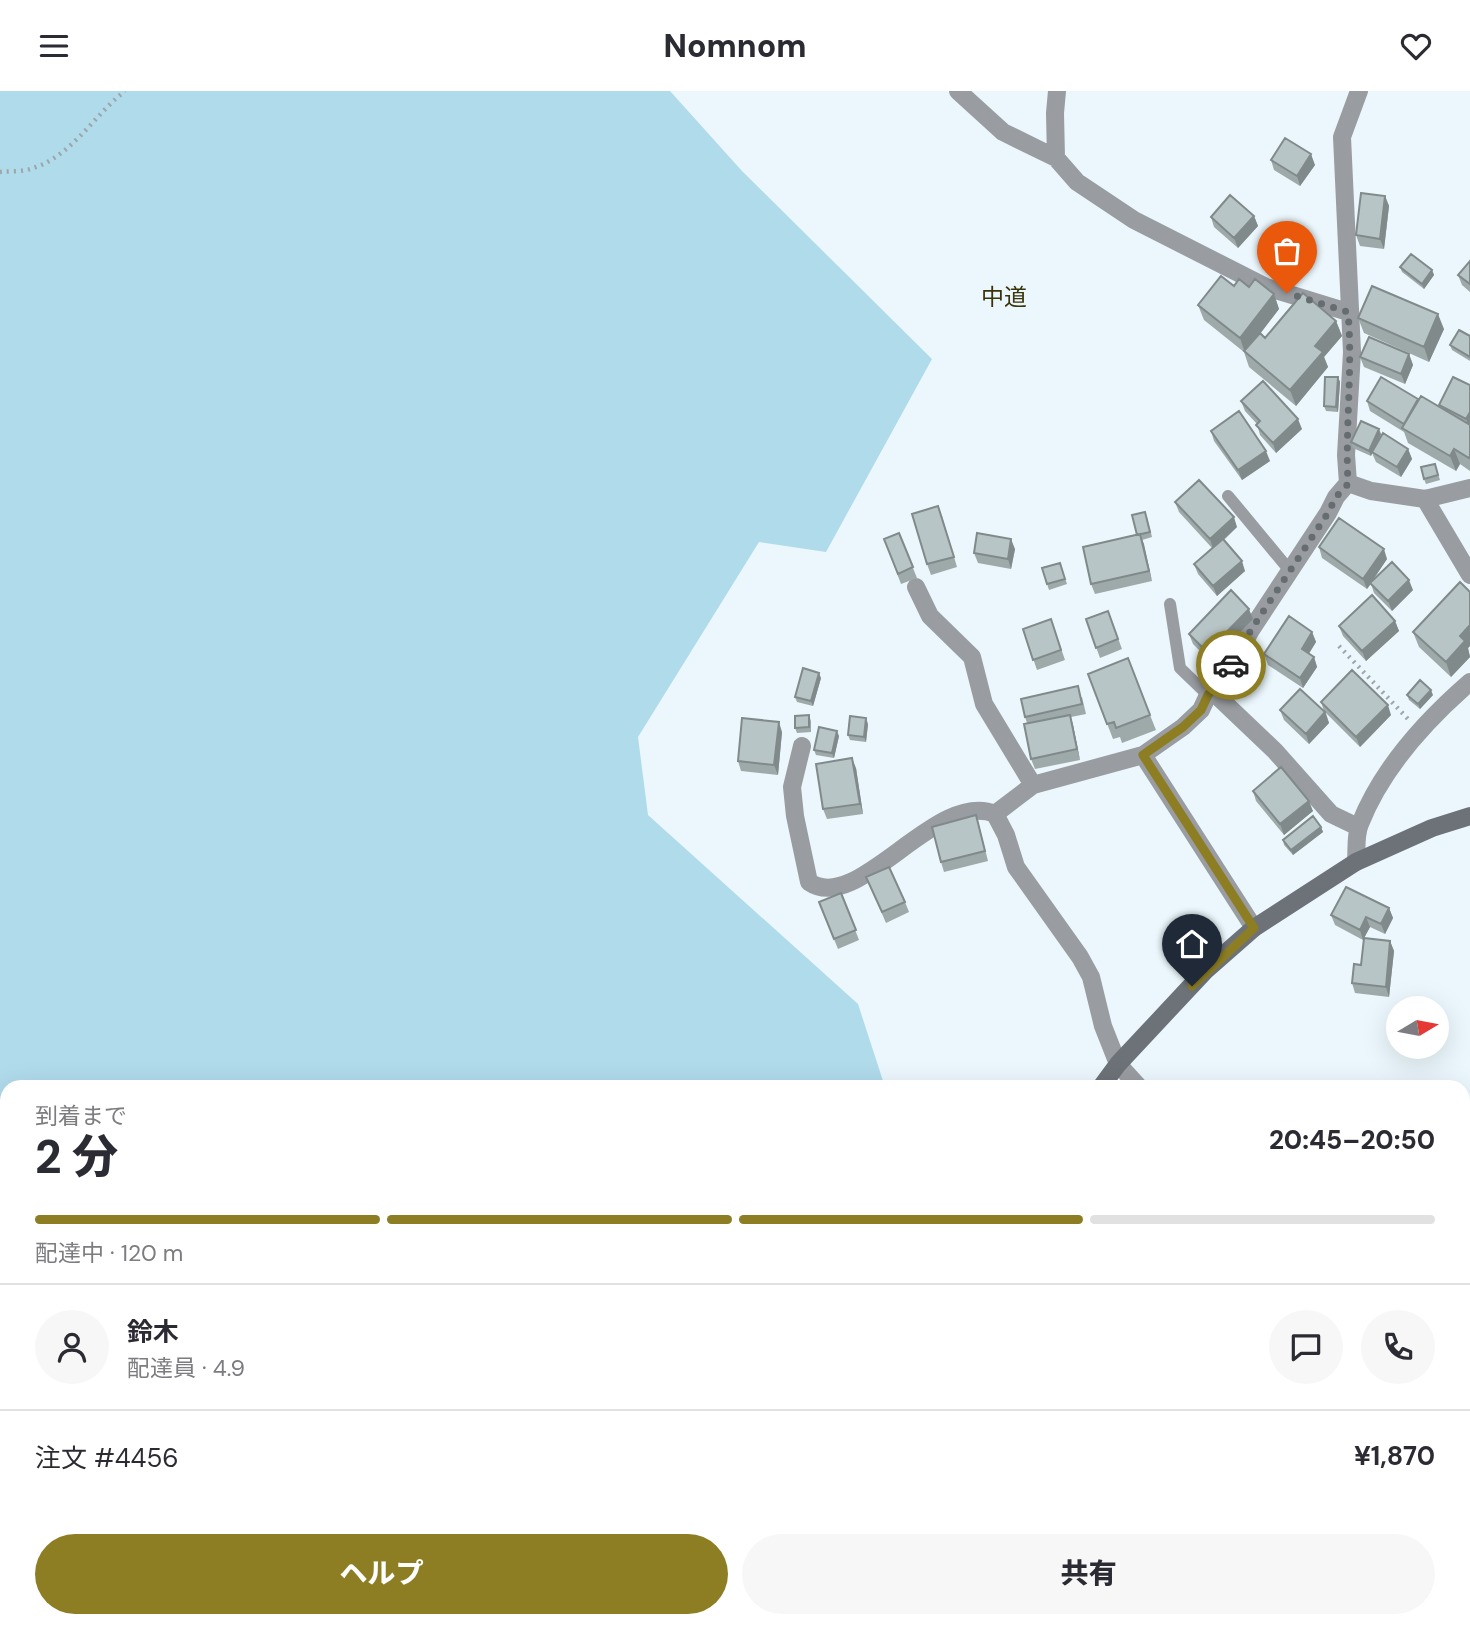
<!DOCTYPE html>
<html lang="ja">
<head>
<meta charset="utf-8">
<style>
	body { margin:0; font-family:"DM Sans","Noto Sans JP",sans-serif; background:#f7f7f7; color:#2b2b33; height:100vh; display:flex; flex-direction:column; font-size:26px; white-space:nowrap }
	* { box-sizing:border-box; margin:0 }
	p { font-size:23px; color:#7c7c81 }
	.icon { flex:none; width:38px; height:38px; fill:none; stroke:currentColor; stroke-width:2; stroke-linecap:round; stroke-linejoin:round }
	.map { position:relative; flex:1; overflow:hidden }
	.drawer { position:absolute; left:0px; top:989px; width:1470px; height:548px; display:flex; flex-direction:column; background:#fff; border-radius:21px 21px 0 0; box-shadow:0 7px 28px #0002 }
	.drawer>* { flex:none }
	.needle { width:46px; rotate:80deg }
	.controls { position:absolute; left:1386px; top:905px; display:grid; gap:14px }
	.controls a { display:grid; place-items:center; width:63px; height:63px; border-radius:50%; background:#fff; box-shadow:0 7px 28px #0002; font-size:35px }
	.pin { position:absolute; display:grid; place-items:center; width:60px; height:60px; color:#fff; margin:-72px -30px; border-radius:50% 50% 50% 0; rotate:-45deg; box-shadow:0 0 7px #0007 }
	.pin .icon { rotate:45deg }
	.courier { position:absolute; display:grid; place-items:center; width:70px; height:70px; margin:-35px; border:5px solid #8d7e24; border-radius:50%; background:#fff; color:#222; box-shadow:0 2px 9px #0007 }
	.head em { font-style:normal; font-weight:800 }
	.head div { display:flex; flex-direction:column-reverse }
	.head { display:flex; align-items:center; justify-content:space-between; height:119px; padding:0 35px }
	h1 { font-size:46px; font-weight:800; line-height:52px }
	.bar { display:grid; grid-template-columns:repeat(4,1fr); gap:10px 7px; align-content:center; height:84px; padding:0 35px }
	.bar i { height:9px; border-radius:5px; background:#e1e1e2 }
	.bar .current { background:#8d7e24 }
	.bar p { grid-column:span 4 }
	.line { display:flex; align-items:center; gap:18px; padding:0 35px; border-top:2px solid #e1e1e2 }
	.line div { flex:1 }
	.round { display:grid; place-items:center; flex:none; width:74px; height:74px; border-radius:37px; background:#f7f7f7 }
	.primary-button { display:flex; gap:14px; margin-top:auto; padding:14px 35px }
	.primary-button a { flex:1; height:80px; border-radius:42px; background:#8d7e24; color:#fff; font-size:28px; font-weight:800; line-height:80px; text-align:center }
	.primary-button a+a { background:#f7f7f7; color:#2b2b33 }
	header { display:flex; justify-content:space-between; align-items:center; height:91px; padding:0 35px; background:#fff; font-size:32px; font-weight:800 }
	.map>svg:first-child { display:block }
</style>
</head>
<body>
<header><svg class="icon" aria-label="menu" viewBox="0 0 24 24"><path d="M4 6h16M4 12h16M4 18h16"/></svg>Nomnom<svg class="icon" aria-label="heart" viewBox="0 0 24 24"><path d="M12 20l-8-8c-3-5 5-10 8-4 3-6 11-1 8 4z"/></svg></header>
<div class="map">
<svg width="1470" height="1536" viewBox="0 0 1470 1536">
	<rect width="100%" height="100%" fill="#ebf7fc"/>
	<path fill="#b0dbeb" d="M 0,0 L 670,0 L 742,80 L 932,268 L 826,461 L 759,451 L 638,646 L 648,724 L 858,913 L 885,996 L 7,996 L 7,1530 L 933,1530 L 932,1536 L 0,1536 Z"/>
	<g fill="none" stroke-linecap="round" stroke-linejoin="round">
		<path stroke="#9ca6aa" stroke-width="4.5" stroke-dasharray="2 5" stroke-linecap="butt" d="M 0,81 C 10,80 23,81 33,77 C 72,65 94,24 125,0
			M 1339,555 L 1408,628
			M 1463,1420 L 1470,1422
			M 1140,1536 L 1142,1530"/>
		<path stroke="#999ca0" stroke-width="12" d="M 1228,405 L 1291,481
			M 1170,513 L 1180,577 L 1208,604"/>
		<path stroke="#999ca0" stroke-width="18" d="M 958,0 L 1003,41 L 1056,67 L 1077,91 L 1134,129 L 1266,196 L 1348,221
			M 1056,67 L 1055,22 L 1057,0
			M 1348,392 L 1371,400 L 1425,408 L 1470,397
			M 1425,408 L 1470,484
			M 916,496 L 930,525 L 972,566 L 984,613 L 1033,694
			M 1212,600 L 1275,660 L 1331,723 L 1358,736
			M 802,655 L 792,696 L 795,725 L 809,791 C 858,825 936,698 995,723
			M 1143,664 L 1254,837
			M 1356,771 C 1357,760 1355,744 1360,733 C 1382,677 1425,630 1470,591
			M 1139,996 L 1118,973 L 1103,935 L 1091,886 L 1080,866 L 1016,776 L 1006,744 L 995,723 L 1033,694 L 1143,664 L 1183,636 L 1201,619 L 1208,604 L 1225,585 L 1251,539 L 1328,422 L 1336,406 L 1348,392 L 1346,364 L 1352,261 L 1342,46 L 1359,0"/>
		<path stroke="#6d7278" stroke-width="18" d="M 1101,996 L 1118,973 L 1205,880 L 1254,837 L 1356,771 L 1432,737 L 1470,725
			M 974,1530 L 974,1536"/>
	</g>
	<path fill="#9ea9aa" d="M 1271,69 L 1315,74 L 1300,95 L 1274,79 Z
		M 1385,105 L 1389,115 L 1384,158 L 1360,155 L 1356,144 Z
		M 1254,125 L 1258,135 L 1238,157 L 1214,136 L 1211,126 Z
		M 1309,158 L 1310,163 L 1309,178 L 1288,176 L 1286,171 Z
		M 1470,170 L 1470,201 L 1462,194 L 1458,184 Z
		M 1400,176 L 1432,179 L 1434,184 L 1424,198 L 1402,181 Z
		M 1234,195 L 1274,203 L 1279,218 L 1260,243 L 1265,247 L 1336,230 L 1342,245 L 1324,266 L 1328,276 L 1296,315 L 1249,276 L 1244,261 L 1204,229 L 1198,214 Z
		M 1358,227 L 1444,238 L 1429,271 L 1364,242 Z
		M 1470,245 L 1470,270 L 1452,259 L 1450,254 Z
		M 1409,263 L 1413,274 L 1405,293 L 1364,276 L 1360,266 Z
		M 1338,286 L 1340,291 L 1338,321 L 1326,320 L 1324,315 Z
		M 1470,294 L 1470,380 L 1460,373 L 1456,380 L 1408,352 L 1404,341 L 1370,320 L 1367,310 L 1418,308 L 1439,316 L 1439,314 Z
		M 1241,310 L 1302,338 L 1276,362 L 1260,344 L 1257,333 L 1245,320 Z
		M 1211,340 L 1270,370 L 1242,389 L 1214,350 Z
		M 1381,343 L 1375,357 L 1408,358 L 1412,368 L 1401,386 L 1376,371 L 1372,362 L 1371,365 L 1353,357 L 1351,351 Z
		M 1435,373 L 1440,389 L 1426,393 L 1424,388 Z
		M 1175,411 L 1237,436 L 1224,449 L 1245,480 L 1217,505 L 1198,483 L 1194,473 L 1212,457 L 1179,421 Z
		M 942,425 L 957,476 L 931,484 L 927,473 Z
		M 1147,426 L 1152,446 L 1142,449 L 1152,490 L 1095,503 L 1091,493 L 1137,444 Z
		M 899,442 L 917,487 L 901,493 L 884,448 Z
		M 1319,456 L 1387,468 L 1372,490 L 1413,499 L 1392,520 L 1374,502 L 1371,493 L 1367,498 L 1322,467 Z
		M 1015,458 L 1011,478 L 978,472 L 974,462 Z
		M 1060,472 L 1067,493 L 1049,499 L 1042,477 Z
		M 1470,501 L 1470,555 L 1468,557 L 1470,566 L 1451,586 L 1419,556 L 1413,541 Z
		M 1108,520 L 1122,558 L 1100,567 L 1086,528 Z
		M 1051,528 L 1065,569 L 1037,579 L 1023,538 Z
		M 1253,528 L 1211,571 L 1193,553 L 1189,543 Z
		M 1395,530 L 1399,540 L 1366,570 L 1343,545 L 1339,535 Z
		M 1312,541 L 1316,551 L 1309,563 L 1314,566 L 1317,576 L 1303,597 L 1268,574 L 1264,563 Z
		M 1088,583 L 1150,624 L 1156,639 L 1122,652 L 1120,646 L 1113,648 Z
		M 821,587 L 813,615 L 797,611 L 795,606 Z
		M 1407,604 L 1433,604 L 1420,618 L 1409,609 Z
		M 1082,606 L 1086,623 L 1071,626 L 1073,634 L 1080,669 L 1035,678 L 1031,668 L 1027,632 L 1025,626 Z
		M 1321,611 L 1391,624 L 1360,656 L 1326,622 L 1329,632 L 1309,653 L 1284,629 L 1280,619 L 1324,620 Z
		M 809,624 L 811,630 L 811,641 L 797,642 L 795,637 Z
		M 868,633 L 866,651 L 850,649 L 848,644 Z
		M 782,641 L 778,684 L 741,680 L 738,670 Z
		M 839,645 L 834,667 L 816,664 L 814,659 Z
		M 856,677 L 863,723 L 827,728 L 823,718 Z
		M 1253,700 L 1313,720 L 1284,744 L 1256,710 Z
		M 979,734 L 988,770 L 944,781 L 941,771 Z
		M 1321,736 L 1323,741 L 1293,764 L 1284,754 L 1283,749 Z
		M 866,786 L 905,811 L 909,821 L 886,832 Z
		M 841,802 L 859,849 L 838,858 L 819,811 Z
		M 1389,817 L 1393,827 L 1385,843 L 1370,836 L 1363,849 L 1335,834 L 1331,824 Z
		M 1390,850 L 1394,860 L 1389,906 L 1355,902 L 1352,892 L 1361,874 Z"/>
	<path fill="#818a8b" d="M 1311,63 L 1315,74 L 1300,95 L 1297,85 Z
		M 1385,105 L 1389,115 L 1384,158 L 1380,148 Z
		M 1254,125 L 1258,135 L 1238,157 L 1234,147 Z
		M 1309,158 L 1310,163 L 1309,178 L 1307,173 Z
		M 1432,179 L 1434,184 L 1424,198 L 1422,193 Z
		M 1274,203 L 1279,218 L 1245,262 L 1240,247 Z
		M 1438,223 L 1444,238 L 1429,271 L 1424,256 Z
		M 1336,230 L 1342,245 L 1324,266 L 1328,276 L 1296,315 L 1290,299 L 1315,255 Z
		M 1409,263 L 1413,274 L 1405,293 L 1401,283 Z
		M 1338,286 L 1340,291 L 1338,321 L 1336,316 Z
		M 1470,321 L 1470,338 L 1466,328 Z
		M 1298,328 L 1302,338 L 1276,362 L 1273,352 Z
		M 1379,338 L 1381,343 L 1371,365 L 1369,360 Z
		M 1408,358 L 1412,368 L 1401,386 L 1397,376 Z
		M 1454,358 L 1460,373 L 1456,380 L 1450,365 Z
		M 1266,360 L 1270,370 L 1242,389 L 1238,379 Z
		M 1234,426 L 1237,436 L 1213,458 L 1210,448 Z
		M 1140,443 L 1144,453 L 1152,490 L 1149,480 Z
		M 1011,448 L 1015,458 L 1011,478 L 1008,468 Z
		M 1384,458 L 1387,468 L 1367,498 L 1363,488 Z
		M 1242,470 L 1245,480 L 1217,505 L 1213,495 Z
		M 1409,489 L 1413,499 L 1392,520 L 1388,510 Z
		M 1249,518 L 1253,528 L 1211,571 L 1207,561 Z
		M 1395,530 L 1399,540 L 1366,570 L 1362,560 Z
		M 1470,534 L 1470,555 L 1468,557 L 1470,566 L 1451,586 L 1446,571 L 1460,545 Z
		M 1312,541 L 1316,551 L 1305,568 L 1302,558 Z
		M 1314,566 L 1317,576 L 1303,597 L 1300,587 Z
		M 819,582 L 821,587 L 813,615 L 811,610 Z
		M 1431,599 L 1433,604 L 1420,618 L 1418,613 Z
		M 1388,614 L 1391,624 L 1360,656 L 1356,646 Z
		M 1325,621 L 1329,632 L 1309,653 L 1306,643 Z
		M 1070,624 L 1073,634 L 1080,669 L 1077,658 Z
		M 866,627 L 868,633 L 866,651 L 864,646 Z
		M 779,631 L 782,641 L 778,684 L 774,674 Z
		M 837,640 L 839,645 L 834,667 L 832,662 Z
		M 852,667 L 856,677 L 863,723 L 860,713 Z
		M 1309,710 L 1313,720 L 1284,744 L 1280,733 Z
		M 1321,736 L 1323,741 L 1293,764 L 1291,759 Z
		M 1389,817 L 1393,827 L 1385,843 L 1381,833 Z
		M 1366,826 L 1370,836 L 1363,849 L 1360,839 Z
		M 1390,850 L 1394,860 L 1389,906 L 1386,896 Z"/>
	<path fill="#b8c5c6" stroke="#818a8b" stroke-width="2" d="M 1285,47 L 1311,63 L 1297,85 L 1271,69 Z
		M 1361,102 L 1385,105 L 1380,148 L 1356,144 Z
		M 1230,104 L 1254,125 L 1234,147 L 1211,126 Z
		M 1287,156 L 1309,158 L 1307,173 L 1286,171 Z
		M 1411,163 L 1432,179 L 1422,193 L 1400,176 Z
		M 1470,170 L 1470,193 L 1458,184 Z
		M 1221,185 L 1234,195 L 1239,188 L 1249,196 L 1255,188 L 1274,203 L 1240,247 L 1198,214 Z
		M 1372,195 L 1438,223 L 1424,256 L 1358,227 Z
		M 1303,202 L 1336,230 L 1315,255 L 1323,261 L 1290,299 L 1244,260 L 1260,242 L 1265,247 Z
		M 1459,239 L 1470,245 L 1470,266 L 1450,254 Z
		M 1369,246 L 1409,263 L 1401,283 L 1360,266 Z
		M 1325,286 L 1338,286 L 1336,316 L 1324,315 Z
		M 1381,286 L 1418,308 L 1404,333 L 1367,310 Z
		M 1453,286 L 1470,294 L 1470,321 L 1466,328 L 1439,314 Z
		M 1263,290 L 1298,328 L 1273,352 L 1256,334 L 1260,330 L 1241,310 Z
		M 1421,305 L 1470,334 L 1470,365 L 1469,367 L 1454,358 L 1450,365 L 1402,337 Z
		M 1239,320 L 1266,360 L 1238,379 L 1211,340 Z
		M 1361,330 L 1379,338 L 1369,360 L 1351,351 Z
		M 1383,342 L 1408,358 L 1397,376 L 1372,361 Z
		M 1435,373 L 1438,384 L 1424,388 L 1421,376 Z
		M 1199,389 L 1234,426 L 1210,448 L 1175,411 Z
		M 938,415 L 954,466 L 927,473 L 912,423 Z
		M 1145,421 L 1150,441 L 1137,444 L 1132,424 Z
		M 1339,427 L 1384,458 L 1363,488 L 1319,456 Z
		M 899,442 L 913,476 L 898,483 L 884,448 Z
		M 977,442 L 1011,448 L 1008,468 L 974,462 Z
		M 1140,443 L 1149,480 L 1091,493 L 1083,456 Z
		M 1223,448 L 1242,470 L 1213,495 L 1194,473 Z
		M 1392,471 L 1409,489 L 1388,510 L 1370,492 Z
		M 1060,472 L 1065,488 L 1047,493 L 1042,477 Z
		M 1460,491 L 1470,501 L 1470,534 L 1460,545 L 1465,550 L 1446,571 L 1413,541 Z
		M 1231,499 L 1249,518 L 1207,561 L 1189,543 Z
		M 1372,504 L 1395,530 L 1362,560 L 1339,535 Z
		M 1108,520 L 1118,548 L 1096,557 L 1086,528 Z
		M 1289,525 L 1312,541 L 1302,558 L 1314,566 L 1300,587 L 1264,563 Z
		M 1051,528 L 1061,559 L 1033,569 L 1023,538 Z
		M 1128,567 L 1150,624 L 1116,637 L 1114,631 L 1107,633 L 1088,583 Z
		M 803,577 L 819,582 L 811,610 L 795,606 Z
		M 1352,579 L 1388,614 L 1356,646 L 1321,611 Z
		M 1420,589 L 1431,599 L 1418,613 L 1407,604 Z
		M 1078,595 L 1082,613 L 1025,626 L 1021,608 Z
		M 1300,598 L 1325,621 L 1306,643 L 1280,619 Z
		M 809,624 L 809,636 L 795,637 L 795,625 Z
		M 1070,624 L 1077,658 L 1031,668 L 1024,633 Z
		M 850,625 L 866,627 L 864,646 L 848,644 Z
		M 742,627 L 779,631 L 774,674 L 738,670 Z
		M 819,636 L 837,640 L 832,662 L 814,659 Z
		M 852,667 L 860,713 L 823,718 L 816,673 Z
		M 1281,676 L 1309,710 L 1280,733 L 1253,700 Z
		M 976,724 L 985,760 L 941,771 L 932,736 Z
		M 1313,725 L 1321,736 L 1291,759 L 1283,749 Z
		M 889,776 L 905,811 L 882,821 L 866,786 Z
		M 1346,796 L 1389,817 L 1381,833 L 1366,826 L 1360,839 L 1331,824 Z
		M 841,802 L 856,839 L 834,848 L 819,811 Z
		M 1364,847 L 1390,850 L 1386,896 L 1352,892 L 1354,873 L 1361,874 Z"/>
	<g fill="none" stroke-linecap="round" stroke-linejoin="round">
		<path stroke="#656d70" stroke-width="7" stroke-dasharray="0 12.6" d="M 1231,574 L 1251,539 L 1328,422 L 1336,406 L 1348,393 C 1345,335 1353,279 1348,221 L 1287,202"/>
		<path stroke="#8d7e24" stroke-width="9" d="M 1192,895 L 1254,837 L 1143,664 L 1183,636 L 1201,619 L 1208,604 L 1231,574"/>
	</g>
	<g text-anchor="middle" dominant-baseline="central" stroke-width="6" stroke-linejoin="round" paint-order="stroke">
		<g font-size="23" fill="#3b3308" stroke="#ebf7fc">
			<text x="1004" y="206">中道</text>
		</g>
	</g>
</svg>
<div class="controls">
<a><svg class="needle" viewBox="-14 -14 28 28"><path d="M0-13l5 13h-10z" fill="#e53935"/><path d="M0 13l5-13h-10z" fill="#7c7c81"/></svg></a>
</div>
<div class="pin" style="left:1287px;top:202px;background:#ea580c"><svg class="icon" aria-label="bag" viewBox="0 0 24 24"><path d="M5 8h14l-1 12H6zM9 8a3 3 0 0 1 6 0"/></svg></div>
<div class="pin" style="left:1192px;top:895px;background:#1f2937"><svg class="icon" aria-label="home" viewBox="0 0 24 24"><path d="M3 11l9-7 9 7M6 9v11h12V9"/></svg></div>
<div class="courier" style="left:1231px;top:574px"><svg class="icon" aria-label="car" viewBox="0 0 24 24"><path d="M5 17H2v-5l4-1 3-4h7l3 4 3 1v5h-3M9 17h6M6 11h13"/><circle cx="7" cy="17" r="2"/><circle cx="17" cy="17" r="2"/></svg></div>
<section class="drawer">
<div class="head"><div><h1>2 分</h1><p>到着まで</p></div><em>20:45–20:50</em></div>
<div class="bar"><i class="current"></i><i class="current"></i><i class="current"></i><i></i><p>配達中 · 120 m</p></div>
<div class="line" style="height:126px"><a class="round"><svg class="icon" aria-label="person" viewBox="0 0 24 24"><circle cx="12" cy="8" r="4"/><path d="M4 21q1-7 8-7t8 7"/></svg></a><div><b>鈴木</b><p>配達員 · 4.9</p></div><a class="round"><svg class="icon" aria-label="chat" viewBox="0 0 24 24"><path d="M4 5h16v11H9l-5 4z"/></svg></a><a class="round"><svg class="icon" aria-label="phone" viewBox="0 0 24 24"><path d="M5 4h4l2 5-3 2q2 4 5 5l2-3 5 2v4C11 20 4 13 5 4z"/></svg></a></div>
<div class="line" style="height:91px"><div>注文 #4456</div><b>¥1,870</b></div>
<div class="primary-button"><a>ヘルプ</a><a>共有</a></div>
</section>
</div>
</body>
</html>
